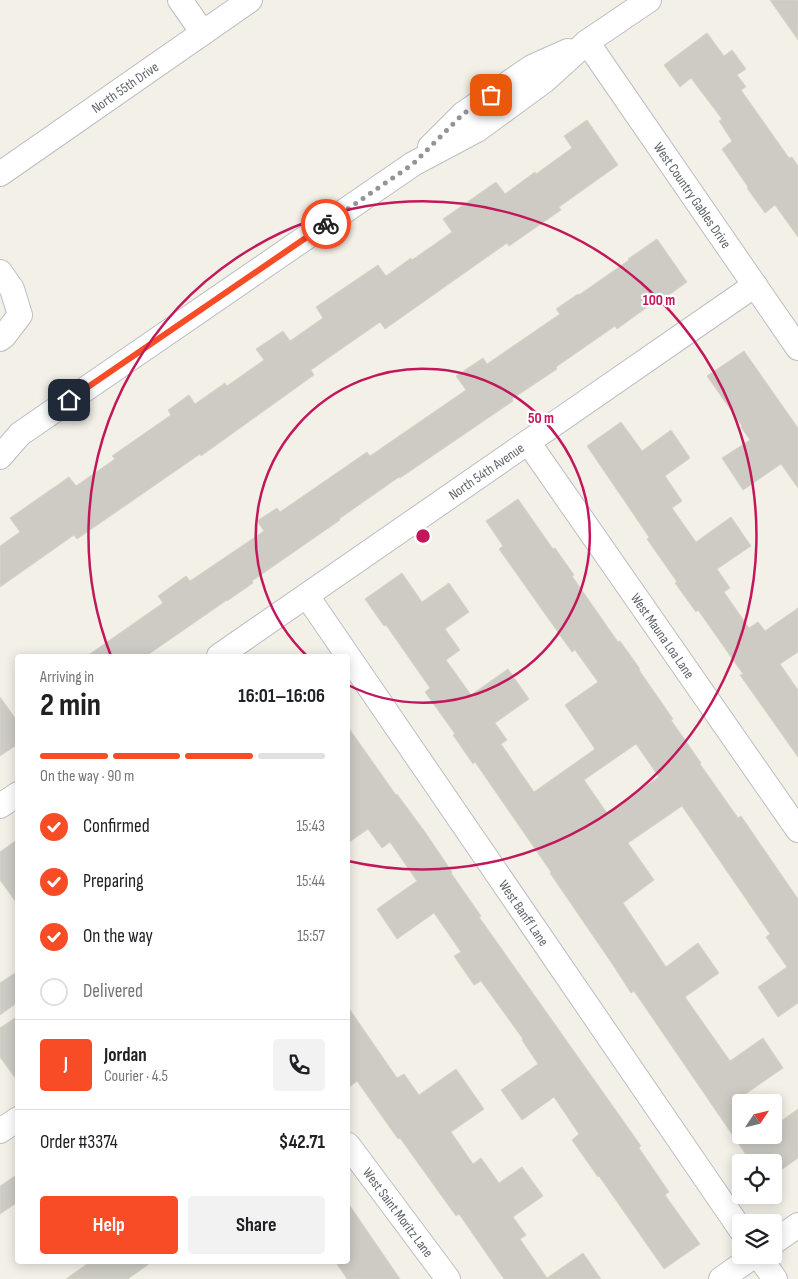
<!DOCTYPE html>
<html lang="en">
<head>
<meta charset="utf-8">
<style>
	body { margin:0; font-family:"Sofia Sans Condensed",sans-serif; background:#f2f2f2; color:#202124; height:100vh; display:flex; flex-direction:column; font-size:19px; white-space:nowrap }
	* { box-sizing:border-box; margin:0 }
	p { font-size:16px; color:#757577 }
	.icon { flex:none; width:28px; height:28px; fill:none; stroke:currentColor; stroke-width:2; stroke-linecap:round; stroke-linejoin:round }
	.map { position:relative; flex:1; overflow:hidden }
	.sheet { position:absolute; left:15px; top:654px; width:335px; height:610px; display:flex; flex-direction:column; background:#fff; border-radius:5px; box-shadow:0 2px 12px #0003 }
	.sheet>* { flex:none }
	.needle { width:32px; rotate:55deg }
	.tools { position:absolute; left:732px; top:1094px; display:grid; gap:10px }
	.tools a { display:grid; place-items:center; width:50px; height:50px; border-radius:5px; background:#fff; box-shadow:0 2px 12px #0003; font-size:25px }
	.pin { position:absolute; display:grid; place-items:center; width:42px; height:42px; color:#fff; margin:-21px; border-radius:10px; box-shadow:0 2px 8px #0006 }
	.courier { position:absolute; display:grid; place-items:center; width:50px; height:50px; margin:-25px; border:4px solid #f84c27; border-radius:50%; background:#fff; color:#222; box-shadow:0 1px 6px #0007 }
	.headline em { font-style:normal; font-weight:700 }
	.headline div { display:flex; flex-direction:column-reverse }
	.headline { display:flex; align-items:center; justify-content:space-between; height:85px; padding:0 25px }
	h1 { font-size:32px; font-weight:700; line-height:38px }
	.bar { display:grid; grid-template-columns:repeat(4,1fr); gap:8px 5px; align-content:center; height:60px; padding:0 25px }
	.bar i { height:6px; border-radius:4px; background:#e0e0e0 }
	.bar .selected { background:#f84c27 }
	.bar p { grid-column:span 4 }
	.line { display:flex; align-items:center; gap:12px; padding:0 25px; border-top:1px solid #e0e0e0 }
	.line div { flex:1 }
	.round { display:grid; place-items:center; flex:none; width:52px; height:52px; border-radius:5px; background:#f2f2f2 }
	ol { padding:0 25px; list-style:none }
	li { display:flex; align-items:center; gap:15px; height:55px }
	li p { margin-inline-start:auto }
	li .icon { padding:5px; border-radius:50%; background:#f84c27; color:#fff; stroke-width:4 }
	li:last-child { color:#757577 }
	li i { width:28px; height:28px; border:2px solid #e0e0e0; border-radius:50% }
	.action { display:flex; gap:10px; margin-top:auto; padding:10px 25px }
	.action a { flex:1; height:58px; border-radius:5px; background:#f84c27; color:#fff; font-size:20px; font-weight:700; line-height:58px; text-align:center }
	.action a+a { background:#f2f2f2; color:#202124 }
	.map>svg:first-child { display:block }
</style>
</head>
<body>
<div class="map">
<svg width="798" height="1279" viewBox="0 0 798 1279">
	<rect width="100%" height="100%" fill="#f2f0e7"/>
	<path fill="#cdcbc4" stroke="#d7d3c5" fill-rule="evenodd" d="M 770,0 L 798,0 L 798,40 Z
		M 707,33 L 724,56 L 732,50 L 746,69 L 737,75 L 746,87 L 741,90 L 789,158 L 792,157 L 798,166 L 798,237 L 775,205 L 765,213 L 747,188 L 748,187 L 722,149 L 732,141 L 719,121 L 722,119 L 691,78 L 680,87 L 664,65 Z
		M 587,120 L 618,165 L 559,207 L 561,210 L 509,246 L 507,243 L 385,329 L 380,322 L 311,370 L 314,375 L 201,456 L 200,454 L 77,539 L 74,535 L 0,587 L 0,546 L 20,532 L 10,518 L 69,477 L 76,486 L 115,459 L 112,456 L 171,415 L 168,410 L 189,395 L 195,404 L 225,383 L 227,386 L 264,360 L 256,349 L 283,331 L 290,341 L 323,318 L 316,307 L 378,265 L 386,276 L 411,258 L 412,260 L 452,232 L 443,219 L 496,182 L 505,194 L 535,172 L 536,174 L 572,148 L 564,136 Z
		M 657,239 L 687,282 L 659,302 L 657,300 L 617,329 L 615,326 L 556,367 L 557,369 L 512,399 L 513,401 L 400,478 L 399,477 L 339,519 L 340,520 L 252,581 L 253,583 L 227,601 L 227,600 L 146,656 L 87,656 L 163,603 L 158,596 L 186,576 L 190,581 L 264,531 L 257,521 L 277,508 L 280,512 L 367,452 L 370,456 L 466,390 L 456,376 L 483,358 L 487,364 L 560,314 L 556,309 L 578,294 L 579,295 L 629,260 L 628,259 Z
		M 744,351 L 798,428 L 798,488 L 781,464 L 743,490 L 722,458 L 750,440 L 741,427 L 742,426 L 707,376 Z
		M 621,422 L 642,451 L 671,430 L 690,458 L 665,476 L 682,501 L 672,508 L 696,542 L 731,517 L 751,546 L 717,569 L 730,588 L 724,592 L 749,628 L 758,622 L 765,631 L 798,608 L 798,652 L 780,664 L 798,690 L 798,757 L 740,675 L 743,674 L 698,610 L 696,612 L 675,583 L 677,582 L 647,539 L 649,537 L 587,446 Z
		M 518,499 L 553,549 L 555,548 L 574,575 L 572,576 L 618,642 L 620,641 L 640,669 L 639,670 L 673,719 L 671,720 L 701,763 L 700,764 L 738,818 L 741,816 L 798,899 L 798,1003 L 778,1017 L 758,987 L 787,967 L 766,937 L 770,934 L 682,806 L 628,843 L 654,880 L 623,903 L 666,967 L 698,943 L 719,973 L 685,997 L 730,1061 L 763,1038 L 783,1068 L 744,1095 L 749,1102 L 741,1102 L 741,1135 L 774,1135 L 774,1126 L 798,1109 L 798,1158 L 774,1175 L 774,1162 L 751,1162 L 634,991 L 631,993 L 613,965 L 550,873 L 551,872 L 475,762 L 473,764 L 453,735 L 455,734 L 425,692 L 430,688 L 386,625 L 384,626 L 365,599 L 402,573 L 422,602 L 449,583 L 469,612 L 445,629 L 460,650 L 446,660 L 471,695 L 508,669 L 529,699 L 495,723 L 507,740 L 501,744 L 534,792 L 595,749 L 565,705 L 598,682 L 575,650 L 572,652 L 499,549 L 503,546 L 486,521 ZM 636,744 L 659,777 L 607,813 L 584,780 Z
		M 0,697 L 18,722 L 18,744 L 0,756 Z
		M 348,727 L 396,795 L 397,794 L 425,832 L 452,872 L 451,873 L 481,916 L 479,917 L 641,1146 L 639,1148 L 669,1192 L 665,1195 L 700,1244 L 664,1269 L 599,1176 L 598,1177 L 572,1140 L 579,1134 L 554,1097 L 522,1120 L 501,1090 L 538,1064 L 522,1040 L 523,1039 L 481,981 L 474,985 L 454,956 L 461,952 L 434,913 L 397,939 L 377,909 L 417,881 L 390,842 L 382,848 L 368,829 L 348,843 Z
		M 18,839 L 18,905 L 0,880 L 0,852 Z
		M 18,971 L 18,1002 L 0,1015 L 0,983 Z
		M 348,1007 L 397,1078 L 404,1074 L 419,1095 L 456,1069 L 484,1109 L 451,1132 L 473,1164 L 481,1158 L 499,1183 L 522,1167 L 543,1196 L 513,1217 L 526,1235 L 520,1239 L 547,1278 L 583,1253 L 601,1279 L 504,1279 L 459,1214 L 456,1216 L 400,1138 L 398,1139 L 357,1081 L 348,1088 Z
		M 18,1016 L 18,1082 L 0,1057 L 0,1028 Z
		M 18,1174 L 18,1202 L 0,1214 L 0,1186 Z
		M 348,1203 L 400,1279 L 347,1279 L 335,1261 L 348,1261 Z
		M 91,1261 L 153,1261 L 128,1279 L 66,1279 Z"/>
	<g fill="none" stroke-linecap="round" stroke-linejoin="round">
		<defs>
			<g id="minor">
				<path d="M 180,0 L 203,33"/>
				<path id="s1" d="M 587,42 L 798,348"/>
				<path d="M 430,147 L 463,114 L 532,67 L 568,51"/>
				<path id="s2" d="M 0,174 L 250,0"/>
				<path d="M 0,272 L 12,289 L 20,315 L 4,336 L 0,339"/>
				<path id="s3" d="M 528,442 L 798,830"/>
				<path d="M 0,457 L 20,434 L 413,164 L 477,130 L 544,81 L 587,42 L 649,0"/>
				<path id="s4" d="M 307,596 L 741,1230"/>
				<path id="s5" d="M 219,656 L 755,285"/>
				<path d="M 0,806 L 18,794"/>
				<path d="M 0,1131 L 18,1119"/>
				<path id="s6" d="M 348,1145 L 448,1279"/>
				<path d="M 774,1242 L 798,1225"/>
				<path d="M 758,1255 L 775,1279"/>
				<path d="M 721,1279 L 755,1255"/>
			</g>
		</defs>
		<use href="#minor" stroke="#bcbec3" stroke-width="26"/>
		<use href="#minor" stroke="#fff" stroke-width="24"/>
	</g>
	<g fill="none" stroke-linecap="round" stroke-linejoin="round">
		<path stroke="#929495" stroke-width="5" stroke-dasharray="0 9" d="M 326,224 L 413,164 L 463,114 L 491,95"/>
		<path stroke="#f84c27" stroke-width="6" d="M 69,400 L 326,224"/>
	</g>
	<g fill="none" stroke="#c2185b" stroke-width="2.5">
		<path d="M307 656A167 167 0 1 1 348 685"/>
		<path d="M111 656A334 334 0 1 1 348 861"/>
	</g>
	<g text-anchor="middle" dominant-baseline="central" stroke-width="4.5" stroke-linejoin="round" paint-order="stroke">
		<g font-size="14" fill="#5e6269" stroke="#fff">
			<text stroke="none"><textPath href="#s2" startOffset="152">North 55th Drive</textPath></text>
			<text stroke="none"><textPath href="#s1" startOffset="186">West Country Gables Drive</textPath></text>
			<text stroke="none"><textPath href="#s5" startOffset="325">North 54th Avenue</textPath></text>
			<text stroke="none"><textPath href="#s3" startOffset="236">West Mauna Loa Lane</textPath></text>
			<text stroke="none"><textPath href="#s4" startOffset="384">West Banff Lane</textPath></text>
			<text stroke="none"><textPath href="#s6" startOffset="84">West Saint Moritz Lane</textPath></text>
		</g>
	</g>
	<circle cx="423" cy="536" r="8" fill="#c2185b" stroke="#fff" stroke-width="2.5"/>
	<g font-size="15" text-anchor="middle" font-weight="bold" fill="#c2185b" stroke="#fff" stroke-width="4.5" stroke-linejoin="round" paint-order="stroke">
		<text x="659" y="305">100 m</text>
		<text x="541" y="423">50 m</text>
	</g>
</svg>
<div class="tools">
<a><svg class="needle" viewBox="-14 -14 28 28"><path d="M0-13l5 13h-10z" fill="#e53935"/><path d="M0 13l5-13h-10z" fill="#757577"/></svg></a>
<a><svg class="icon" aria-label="locate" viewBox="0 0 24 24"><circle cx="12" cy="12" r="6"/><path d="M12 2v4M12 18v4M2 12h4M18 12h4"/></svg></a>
<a><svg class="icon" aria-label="layers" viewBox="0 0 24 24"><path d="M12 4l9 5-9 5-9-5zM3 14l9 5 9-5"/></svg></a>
</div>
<div class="pin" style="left:491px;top:95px;background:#ea580c"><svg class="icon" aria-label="bag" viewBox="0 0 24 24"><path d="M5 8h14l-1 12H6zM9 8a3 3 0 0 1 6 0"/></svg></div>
<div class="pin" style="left:69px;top:400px;background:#1f2937"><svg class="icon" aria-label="home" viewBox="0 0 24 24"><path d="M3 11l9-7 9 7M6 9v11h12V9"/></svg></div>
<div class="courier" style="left:326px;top:224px"><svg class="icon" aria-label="bike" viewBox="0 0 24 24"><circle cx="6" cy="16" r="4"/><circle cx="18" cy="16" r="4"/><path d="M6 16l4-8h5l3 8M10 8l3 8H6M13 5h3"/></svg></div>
<section class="sheet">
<div class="headline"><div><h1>2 min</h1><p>Arriving in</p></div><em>16:01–16:06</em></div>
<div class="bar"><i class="selected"></i><i class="selected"></i><i class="selected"></i><i></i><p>On the way · 90 m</p></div>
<ol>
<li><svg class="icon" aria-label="check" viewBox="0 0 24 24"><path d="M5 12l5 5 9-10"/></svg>Confirmed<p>15:43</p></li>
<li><svg class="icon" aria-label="check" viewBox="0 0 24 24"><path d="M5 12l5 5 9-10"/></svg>Preparing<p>15:44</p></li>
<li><svg class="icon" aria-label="check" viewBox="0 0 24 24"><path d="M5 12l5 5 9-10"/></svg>On the way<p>15:57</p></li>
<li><i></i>Delivered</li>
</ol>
<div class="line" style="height:90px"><b class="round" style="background:#f84c27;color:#fff">J</b><div><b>Jordan</b><p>Courier · 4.5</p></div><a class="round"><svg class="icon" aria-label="phone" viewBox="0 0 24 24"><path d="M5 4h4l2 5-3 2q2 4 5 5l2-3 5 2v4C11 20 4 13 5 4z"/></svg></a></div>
<div class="line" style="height:65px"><div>Order #3374</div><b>$42.71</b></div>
<div class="action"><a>Help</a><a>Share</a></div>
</section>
</div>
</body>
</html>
